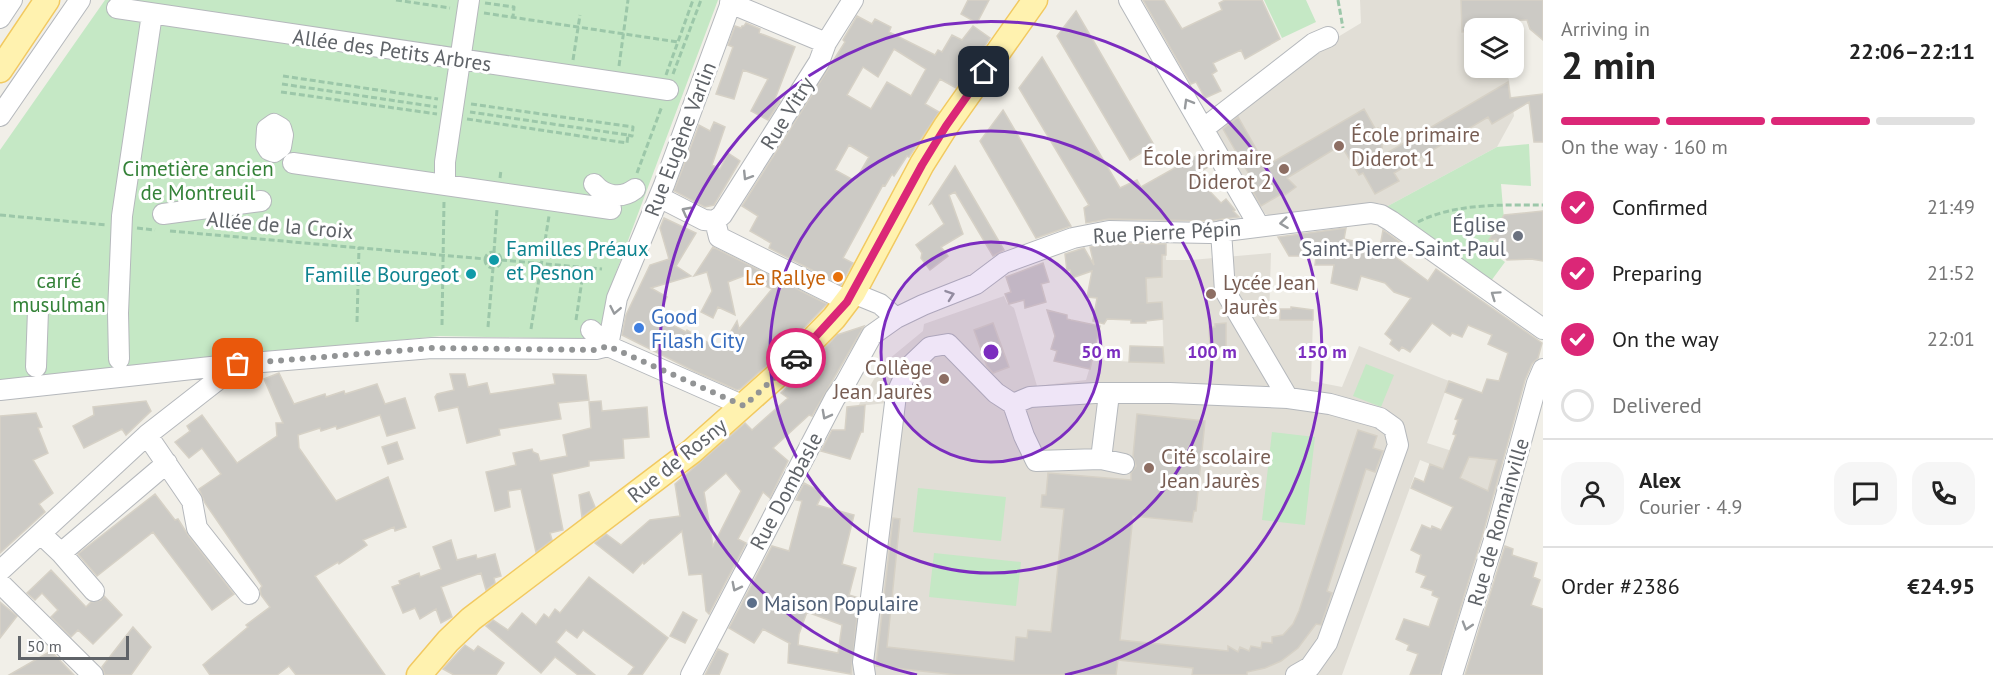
<!DOCTYPE html>
<html lang="en">
<head>
<meta charset="utf-8">
<style>
	body { margin:0; font-family:"PT Sans",sans-serif; background:#f6f6f6; color:#222; height:100vh; display:flex; flex-direction:column; font-size:22px; white-space:nowrap }
	* { box-sizing:border-box; margin:0 }
	p { font-size:20px; color:#767676 }
	.icon { flex:none; width:33px; height:33px; fill:none; stroke:currentColor; stroke-width:2; stroke-linecap:round; stroke-linejoin:round }
	.map { position:relative; flex:1; overflow:hidden }
	.sheet { display:flex; flex-direction:column; background:#fff; width:450px }
	.sheet>* { flex:none }
	.tools { position:absolute; left:1464px; top:18px; display:grid; gap:12px }
	.tools a { display:grid; place-items:center; width:60px; height:60px; border-radius:12px; background:#fff; box-shadow:0 3px 9px #0003; font-size:30px }
	.scale { position:absolute; left:18px; bottom:15px; width:111px; box-sizing:border-box; padding-left:6px; border:3px solid #5f6368; border-top:0; font-size:16px; line-height:21px; white-space:nowrap; color:#5f6368; -webkit-text-stroke:4px #fff; paint-order:stroke }
	.pin { position:absolute; display:grid; place-items:center; width:51px; height:51px; color:#fff; margin:-26px; border-radius:12px; box-shadow:0 3px 9px #0006 }
	.courier { position:absolute; display:grid; place-items:center; width:60px; height:60px; margin:-30px; border:4px solid #db2777; border-radius:50%; background:#fff; color:#222; box-shadow:0 2px 8px #0007 }
	.overview em { font-style:normal; font-weight:600 }
	.overview div { display:flex; flex-direction:column-reverse }
	.overview { display:flex; align-items:center; justify-content:space-between; height:102px; padding:0 18px }
	h1 { font-size:39px; font-weight:600; line-height:45px }
	.bar { display:grid; grid-template-columns:repeat(4,1fr); gap:9px 6px; align-content:center; height:72px; padding:0 18px }
	.bar i { height:8px; border-radius:4px; background:#e0e0e0 }
	.bar .current { background:#db2777 }
	.bar p { grid-column:span 4 }
	.line { display:flex; align-items:center; gap:15px; padding:0 18px; border-top:2px solid #e0e0e0 }
	.line div { flex:1 }
	.round { display:grid; place-items:center; flex:none; width:63px; height:63px; border-radius:18px; background:#f6f6f6 }
	ol { padding:0 18px; list-style:none }
	li { display:flex; align-items:center; gap:18px; height:66px }
	li p { margin-inline-start:auto }
	li .icon { padding:6px; border-radius:50%; background:#db2777; color:#fff; stroke-width:4 }
	li:last-child { color:#767676 }
	li i { width:33px; height:33px; border:3px solid #e0e0e0; border-radius:50% }
	main { display:flex; flex:1; min-height:0 }
	.map>svg:first-child { display:block }
</style>
</head>
<body>
<main>
<div class="map">
<svg width="1543" height="675" viewBox="0 0 1543 675">
	<rect width="100%" height="100%" fill="#f1efe8"/>
	<path fill="#e1ded6" d="M 1360,0 L 1487,0 L 1490,28 L 1474,28 L 1474,68 L 1504,68 L 1509,80 L 1514,116 L 1497,147 L 1386,207 L 1379,203 L 1274,217 L 1265,214 L 1208,120 L 1260,84 L 1361,23 Z
		M 1271,253 L 1269,319 L 1313,320 L 1311,381 L 1342,387 L 1359,346 L 1449,381 L 1427,443 L 1474,458 L 1497,460 L 1493,473 L 1503,476 L 1497,496 L 1460,478 L 1460,476 L 1420,460 L 1342,675 L 851,675 L 862,613 L 887,403 L 858,406 L 883,364 L 923,331 L 924,324 L 1004,296 L 1007,303 L 1014,308 L 1037,386 L 1086,380 L 1092,360 L 1164,363 L 1162,302 L 1147,303 L 1146,278 L 1162,277 L 1162,255 L 1166,255 L 1166,260 L 1191,260 Z"/>
	<path fill="#c5e8c5" d="M 105,0 L 718,0 L 608,294 L 600,331 L 592,339 L 440,336 L 0,381 L 0,150 Z
		M 1264,0 L 1306,0 L 1316,22 L 1282,38 Z
		M 1529,144 L 1531,186 L 1501,184 L 1504,220 L 1493,233 L 1494,254 L 1505,262 L 1491,281 L 1386,207 L 1497,147 Z
		M 1366,364 L 1394,375 L 1381,407 L 1353,396 Z
		M 1272,432 L 1315,437 L 1305,525 L 1262,520 Z
		M 918,488 L 1006,497 L 1001,541 L 913,532 Z
		M 934,553 L 1021,562 L 1016,606 L 929,597 Z"/>
	<path fill="#cccac5" stroke="#d6d1c6" stroke-width="1.5" fill-rule="evenodd" d="M 968,0 L 989,0 L 977,23 L 961,14 Z
		M 1143,0 L 1164,0 L 1182,29 L 1222,10 L 1219,3 L 1225,0 L 1262,0 L 1280,39 L 1245,59 L 1241,50 L 1213,63 L 1217,71 L 1212,74 L 1221,91 L 1205,98 L 1196,82 L 1191,84 Z
		M 1461,0 L 1543,0 L 1543,40 L 1530,29 L 1527,20 L 1485,21 L 1485,28 L 1474,28 L 1474,31 L 1462,32 Z
		M 1076,11 L 1154,145 L 1130,160 L 1057,36 Z
		M 857,16 L 872,24 L 875,19 L 891,27 L 889,32 L 935,55 L 938,50 L 942,52 L 952,35 L 962,40 L 973,26 L 990,38 L 956,88 L 940,79 L 925,104 L 939,112 L 909,157 L 907,156 L 894,176 L 892,174 L 885,186 L 883,185 L 843,258 L 853,263 L 841,285 L 769,248 L 771,243 L 750,231 L 758,216 L 742,206 L 845,42 L 843,40 ZM 894,49 L 926,69 L 911,96 L 887,82 L 871,109 L 847,95 L 863,67 L 878,77 ZM 849,145 L 869,157 L 855,181 L 835,170 Z
		M 746,23 L 760,29 L 759,33 L 795,47 L 775,99 L 780,101 L 768,120 L 751,111 L 768,79 L 743,70 L 734,99 L 716,94 L 733,47 L 728,45 L 735,26 L 741,28 L 742,26 L 744,26 Z
		M 1042,57 L 1120,188 L 1137,180 L 1141,187 L 1203,152 L 1210,166 L 1194,175 L 1221,203 L 1226,199 L 1235,210 L 1233,211 L 1239,217 L 1208,221 L 1109,219 L 1086,223 L 1084,208 L 1089,205 L 1019,88 Z
		M 1508,82 L 1510,98 L 1543,94 L 1543,142 L 1534,142 L 1529,102 L 1492,124 L 1488,117 L 1394,173 L 1399,181 L 1375,194 L 1363,173 L 1359,175 L 1341,145 L 1287,178 L 1296,187 L 1285,195 L 1283,193 L 1261,206 L 1245,178 L 1250,176 L 1223,129 L 1238,117 L 1266,166 L 1364,109 L 1376,130 L 1378,128 L 1382,135 L 1382,156 Z
		M 1003,110 L 1071,226 L 1036,238 L 980,141 Z
		M 714,122 L 725,127 L 712,165 L 720,169 L 728,153 L 740,161 L 714,205 L 705,207 L 674,191 L 699,125 L 710,131 Z
		M 955,166 L 1004,250 L 993,256 L 955,192 L 949,195 L 963,234 L 941,247 L 948,256 L 930,270 L 921,258 L 922,253 L 916,245 L 944,224 L 932,203 L 930,204 Z
		M 1543,211 L 1543,261 L 1531,259 L 1507,260 L 1504,256 L 1501,256 L 1501,251 L 1497,251 L 1496,239 L 1489,240 L 1504,215 Z
		M 664,218 L 696,233 L 676,266 L 691,276 L 651,288 L 667,297 L 657,317 L 686,332 L 687,330 L 720,350 L 737,321 L 739,329 L 772,289 L 748,278 L 746,275 L 728,282 L 735,315 L 718,307 L 713,318 L 701,312 L 712,291 L 707,272 L 694,276 L 713,247 L 827,304 L 772,361 L 740,389 L 737,390 L 694,371 L 622,335 L 626,315 L 650,265 L 669,259 L 660,228 Z
		M 1346,228 L 1344,239 L 1380,247 L 1383,230 L 1404,245 L 1397,258 L 1428,281 L 1436,269 L 1542,343 L 1538,358 L 1532,364 L 1525,380 L 1482,537 L 1440,675 L 1410,675 L 1418,654 L 1407,650 L 1409,645 L 1396,639 L 1404,619 L 1429,627 L 1439,598 L 1432,595 L 1433,591 L 1421,587 L 1426,576 L 1416,572 L 1421,555 L 1411,550 L 1422,525 L 1431,529 L 1432,526 L 1441,530 L 1453,507 L 1411,488 L 1415,478 L 1424,482 L 1430,464 L 1443,469 L 1456,435 L 1453,434 L 1458,420 L 1455,419 L 1463,399 L 1445,392 L 1449,381 L 1482,393 L 1487,379 L 1499,381 L 1508,353 L 1488,344 L 1492,335 L 1468,325 L 1462,337 L 1452,333 L 1450,336 L 1432,323 L 1410,352 L 1402,347 L 1399,351 L 1390,344 L 1392,340 L 1385,334 L 1411,298 L 1394,292 L 1385,283 L 1361,276 L 1357,290 L 1331,283 L 1334,265 L 1315,265 L 1316,256 L 1289,256 L 1278,237 ZM 1469,457 L 1497,460 L 1488,491 L 1460,478 Z
		M 1110,243 L 1166,244 L 1166,255 L 1162,255 L 1162,277 L 1146,278 L 1147,303 L 1162,302 L 1163,319 L 1146,321 L 1146,323 L 1131,323 L 1131,320 L 1107,319 L 1104,324 L 1093,321 L 1097,298 L 1087,297 L 1092,271 L 1072,278 L 1070,270 L 1067,271 L 1065,254 L 1084,248 L 1094,265 L 1090,247 Z
		M 1043,263 L 1049,282 L 1041,284 L 1046,302 L 1025,308 L 1024,300 L 1009,304 L 1005,294 L 1011,292 L 1006,277 Z
		M 1291,307 L 1313,310 L 1313,320 L 1280,320 L 1280,309 L 1291,309 Z
		M 1047,310 L 1067,315 L 1067,319 L 1071,320 L 1100,326 L 1090,369 L 1054,361 L 1057,351 L 1051,349 L 1055,336 Z
		M 993,323 L 1009,367 L 993,373 L 987,366 L 974,330 Z
		M 1226,323 L 1226,347 L 1210,348 L 1209,327 L 1215,327 L 1215,324 Z
		M 864,326 L 812,416 L 809,415 L 773,448 L 788,461 L 770,498 L 763,492 L 738,539 L 746,543 L 709,614 L 706,611 L 702,574 L 689,575 L 682,531 L 644,564 L 643,562 L 633,573 L 595,543 L 606,534 L 621,545 L 650,520 L 680,516 L 675,484 L 745,423 L 752,430 L 788,398 L 781,393 L 794,381 L 837,335 ZM 726,473 L 741,491 L 713,546 L 704,492 Z
		M 1130,346 L 1163,347 L 1164,363 L 1129,362 Z
		M 279,373 L 294,404 L 325,394 L 326,397 L 344,391 L 345,394 L 377,384 L 385,404 L 405,398 L 415,428 L 387,436 L 380,415 L 337,429 L 336,426 L 321,431 L 320,428 L 298,435 L 299,448 L 336,501 L 388,477 L 403,519 L 406,527 L 395,531 L 394,527 L 363,540 L 367,545 L 339,564 L 338,562 L 315,576 L 385,675 L 296,675 L 289,666 L 277,675 L 210,675 L 203,665 L 248,627 L 246,625 L 270,607 L 261,595 L 260,589 L 262,586 L 205,503 L 199,489 L 221,474 L 202,448 L 189,458 L 175,442 L 190,431 L 187,426 L 202,415 L 237,463 L 277,436 L 276,423 L 283,423 L 264,379 Z
		M 450,374 L 465,374 L 468,387 L 487,383 L 490,394 L 555,384 L 553,374 L 586,375 L 589,400 L 558,403 L 561,419 L 499,429 L 500,435 L 467,443 L 458,407 L 439,411 L 435,397 L 437,394 L 454,390 Z
		M 146,401 L 151,411 L 126,435 L 122,429 L 84,448 L 73,426 L 94,415 L 93,407 Z
		M 601,401 L 602,411 L 647,407 L 649,437 L 623,439 L 624,458 L 589,461 L 589,466 L 552,474 L 563,530 L 550,533 L 552,540 L 536,552 L 521,489 L 508,491 L 510,507 L 495,511 L 486,472 L 516,465 L 513,453 L 532,449 L 533,452 L 538,454 L 540,461 L 567,456 L 563,435 L 591,428 L 589,402 Z
		M 865,405 L 863,432 L 861,432 L 850,459 L 821,451 L 832,430 L 845,430 L 847,407 Z
		M 36,413 L 42,427 L 38,428 L 48,453 L 33,460 L 53,493 L 39,504 L 45,512 L 0,553 L 0,416 Z
		M 1137,414 L 1205,421 L 1196,511 L 1194,511 L 1192,522 L 1133,516 L 1120,640 L 1228,651 L 1228,646 L 1238,652 L 1240,647 L 1249,651 L 1251,646 L 1261,648 L 1262,642 L 1272,643 L 1272,637 L 1283,635 L 1293,624 L 1299,611 L 1358,430 L 1377,436 L 1373,448 L 1383,451 L 1375,472 L 1366,469 L 1327,591 L 1332,593 L 1321,625 L 1316,624 L 1298,648 L 1281,661 L 1265,668 L 1247,672 L 1247,675 L 1192,675 L 1193,668 L 1118,660 L 1116,675 L 957,675 L 876,666 L 893,518 L 900,519 L 887,647 L 1014,661 L 1016,637 L 1027,638 L 1028,630 L 1051,632 L 1064,509 L 1041,507 L 1042,495 L 1046,495 L 1048,473 L 1131,480 L 1131,473 L 1136,466 L 1133,456 Z
		M 397,442 L 403,459 L 388,464 L 382,447 Z
		M 804,483 L 823,493 L 817,505 L 854,515 L 842,564 L 856,568 L 849,595 L 859,598 L 851,674 L 788,663 L 789,643 L 791,644 L 763,629 L 754,643 L 729,628 L 772,546 L 789,551 L 802,501 L 796,500 ZM 807,612 L 842,625 L 838,653 L 798,645 L 799,634 Z
		M 589,492 L 595,507 L 582,517 L 579,495 Z
		M 155,494 L 175,520 L 178,519 L 188,535 L 234,594 L 212,610 L 153,532 L 97,576 L 78,554 Z
		M 451,540 L 457,560 L 476,555 L 477,559 L 495,554 L 501,576 L 494,578 L 495,583 L 486,590 L 481,573 L 441,587 L 452,617 L 441,623 L 436,609 L 420,619 L 415,608 L 403,613 L 392,587 L 400,584 L 399,581 L 419,573 L 420,577 L 441,569 L 433,547 Z
		M 1505,546 L 1513,549 L 1512,555 L 1537,563 L 1533,577 L 1540,580 L 1531,605 L 1543,609 L 1543,675 L 1465,675 Z
		M 51,570 L 86,607 L 91,602 L 101,600 L 104,596 L 122,615 L 93,644 L 78,630 L 71,637 L 51,617 L 58,610 L 42,593 L 35,600 L 27,593 Z
		M 589,577 L 668,638 L 642,675 L 628,675 L 634,667 L 583,630 L 577,638 L 566,630 L 556,642 L 595,675 L 578,675 L 555,657 L 541,673 L 486,626 L 493,620 L 508,630 L 522,613 L 536,625 L 544,614 L 549,618 L 555,609 L 560,613 Z
		M 0,602 L 17,616 L 0,638 Z
		M 683,612 L 697,620 L 685,643 L 670,636 Z
		M 133,627 L 151,647 L 131,675 L 105,675 L 102,667 Z
		M 465,645 L 474,651 L 478,646 L 504,663 L 496,675 L 454,675 L 443,669 Z
		M 718,649 L 728,654 L 719,675 L 705,675 Z
		M 51,651 L 74,675 L 9,675 Z"/>
	<g fill="none" stroke-linecap="round" stroke-linejoin="round">
		<defs>
			<path id="minor" d="M 1129,0 L 1259,226
				M 730,3 L 826,43
				M 117,8 L 668,90
				M 0,18 L 12,0
				M 0,116 L 80,0
				M 274,124 L 281,128 L 283,135 L 281,147 L 274,152 L 269,150 L 266,145 L 267,129 Z
				M 1203,129 L 1314,43 L 1328,37
				M 293,163 L 611,209
				M 445,184 L 445,162 L 469,0
				M 594,184 C 605,197 622,199 635,189
				M 659,197 L 704,220 L 715,221
				M 163,214 L 261,201
				M 715,221 L 722,215 L 819,62 L 826,43 L 853,0
				M 715,221 L 719,237 L 837,296
				M 1221,231 L 1225,291 L 1288,398
				M 853,293 L 880,304 L 896,318
				M 591,330 L 608,346 L 744,406
				M 608,346 L 617,298 L 664,185 L 732,0
				M 119,359 L 118,313 L 122,216 L 152,14
				M 36,367 L 38,310
				M 0,390 L 238,364 L 432,348 L 596,349 L 608,346
				M 1013,404 L 1024,436 L 1036,461 L 1101,459 L 1124,464
				M 147,435 L 192,501 L 197,528 L 249,594
				M 1101,459 L 1109,394
				M 41,534 L 61,553 L 167,463
				M 61,553 L 94,591
				M 0,571 L 147,435 L 238,364
				M 0,583 L 93,675
				M 691,675 L 835,398 L 845,384 L 872,335 L 896,318 L 923,305 L 976,284 L 1004,263 L 1073,238 L 1109,231 L 1209,233 L 1371,213 L 1381,215 L 1391,221 L 1543,329
				M 865,675 L 863,662 L 896,395 L 909,367 L 930,347 L 948,344 L 996,393 L 1013,404 L 1030,397 L 1095,393 L 1170,393 L 1288,398 L 1330,404 L 1380,418 L 1394,428 L 1398,445 L 1327,643 L 1310,667 L 1296,675
				M 1452,675 L 1494,540 L 1537,383 L 1543,369"/>
			<path id="major" d="M 0,70 L 47,0
				M 419,675 L 448,641 L 471,619 L 691,452 L 782,371 L 834,318 L 853,293 L 922,164 L 946,126 L 1035,0"/>
		</defs>
		<use href="#minor" stroke="#b5b8bc" stroke-width="22"/>
		<use href="#major" stroke="#f2c960" stroke-width="27"/>
		<path stroke="#9cc7a9" stroke-width="3" stroke-dasharray="6 3" stroke-linecap="butt" d="M 396,0 L 450,8
			M 1338,0 L 1343,28
			M 485,3 L 514,7 L 513,17
			M 484,13 L 678,42
			M 573,60 L 580,15
			M 619,66 L 628,0
			M 673,74 L 701,0
			M 666,75 L 693,0
			M 283,76 L 438,99
			M 282,84 L 437,107
			M 281,92 L 437,114
			M 471,104 L 633,127 L 632,136 L 628,135
			M 467,119 L 627,143 L 628,135 L 470,112
			M 637,173 L 662,106
			M 500,178 L 501,170
			M 0,215 L 107,225
			M 1418,222 C 1455,203 1502,205 1543,205
			M 137,228 L 155,230
			M 170,231 L 485,259
			M 494,252 L 497,209
			M485 260a8 8 0 1 1 16 0a8 8 0 1 1-16 0Z
			M 501,260 L 602,269
			M 576,320 L 584,267
			M 357,322 L 359,247
			M 442,325 L 444,201
			M 488,327 L 493,268
			M 531,329 L 549,216"/>
		<use href="#minor" stroke="#fff" stroke-width="20"/>
		<use href="#major" stroke="#fff2af" stroke-width="24"/>
	</g>
	<defs><path id="oneway-chevron" d="M-2-3.5L2.5 0L-2 3.5" fill="none" stroke-width="1.6" stroke-linecap="round" stroke-linejoin="round" transform="scale(1.5)"/></defs>
	<g stroke="#979a9d">
		<use href="#oneway-chevron" transform="translate(1188 103) rotate(-120)"/>
		<use href="#oneway-chevron" transform="translate(747 176) rotate(122)"/>
		<use href="#oneway-chevron" transform="translate(686 211) rotate(-152)"/>
		<use href="#oneway-chevron" transform="translate(1284 223) rotate(173)"/>
		<use href="#oneway-chevron" transform="translate(950 295) rotate(-19)"/>
		<use href="#oneway-chevron" transform="translate(1495 295) rotate(-145)"/>
		<use href="#oneway-chevron" transform="translate(615 310) rotate(101)"/>
		<use href="#oneway-chevron" transform="translate(826 415) rotate(118)"/>
		<use href="#oneway-chevron" transform="translate(736 587) rotate(117)"/>
		<use href="#oneway-chevron" transform="translate(1467 626) rotate(107)"/>
	</g>
	<g fill="none" stroke-linecap="round" stroke-linejoin="round">
		<path stroke="#929495" stroke-width="6" stroke-dasharray="0 10.8" d="M 238,364 L 432,348 L 596,350 L 608,346 L 744,406 L 796,358"/>
		<path stroke="#db2777" stroke-width="8" d="M 796,358 L 847,302 L 922,165 L 946,126 L 984,72"/>
	</g>
	<circle cx="991" cy="352" r="110" fill="#7b2cbf" fill-opacity=".12"/>
	<g fill="none" stroke="#7b2cbf" stroke-width="3">
		<circle cx="991" cy="352" r="110"/>
		<circle cx="991" cy="352" r="221"/>
		<path d="M917 675A331 331 0 1 1 1065 675"/>
	</g>
	<g fill="#8d6e63" stroke="#fff" stroke-width="2">
		<circle cx="1339" cy="146" r="6"/>
		<circle cx="1284" cy="169" r="6"/>
		<circle cx="1211" cy="294" r="6"/>
		<circle cx="944" cy="379" r="6"/>
		<circle cx="1149" cy="468" r="6"/>
	</g>
	<circle fill="#6b7280" stroke="#fff" stroke-width="2" cx="1518" cy="236" r="6"/>
	<g fill="#0f9aa8" stroke="#fff" stroke-width="2">
		<circle cx="494" cy="260" r="6"/>
		<circle cx="471" cy="274" r="6"/>
	</g>
	<circle fill="#e8710a" stroke="#fff" stroke-width="2" cx="838" cy="277" r="6"/>
	<circle fill="#3f7fe0" stroke="#fff" stroke-width="2" cx="639" cy="328" r="6"/>
	<circle fill="#5c6f8a" stroke="#fff" stroke-width="2" cx="752" cy="603" r="6"/>
	<g text-anchor="middle" dominant-baseline="central" stroke-width="6" stroke-linejoin="round" paint-order="stroke">
		<g font-size="21" fill="#5f6368" stroke="#fff">
			<text transform="translate(392 50) rotate(8)">Allée des Petits Arbres</text>
			<text transform="translate(787 113) rotate(-58)">Rue Vitry</text>
			<text transform="translate(680 139) rotate(-69)">Rue Eugène Varlin</text>
			<text transform="translate(280 225) rotate(5)">Allée de la Croix</text>
			<text transform="translate(1167 232) rotate(-3)">Rue Pierre Pépin</text>
			<text transform="translate(677 460) rotate(-39)">Rue de Rosny</text>
			<text transform="translate(786 491) rotate(-62)">Rue Dombasle</text>
			<text transform="translate(1498 522) rotate(-74)">Rue de Romainville</text>
		</g>
		<g font-size="21" fill="#785e54" stroke="#fff" text-anchor="start">
			<text x="1351" y="134">École primaire<tspan x="1351" dy="24">Diderot 1</tspan></text>
			<text x="1272" y="157" text-anchor="end">École primaire<tspan x="1272" dy="24">Diderot 2</tspan></text>
			<text x="1223" y="282">Lycée Jean<tspan x="1223" dy="24">Jaurès</tspan></text>
			<text x="932" y="367" text-anchor="end">Collège<tspan x="932" dy="24">Jean Jaurès</tspan></text>
			<text x="1161" y="456">Cité scolaire<tspan x="1161" dy="24">Jean Jaurès</tspan></text>
		</g>
		<g font-size="21" fill="#348238" stroke="#fff">
			<text x="198" y="168">Cimetière ancien<tspan x="198" dy="24">de Montreuil</tspan></text>
			<text x="59" y="280">carré<tspan x="59" dy="24">musulman</tspan></text>
		</g>
		<g font-size="21" fill="#5b616d" stroke="#fff" text-anchor="end">
			<text x="1506" y="224">Église<tspan x="1506" dy="24">Saint-Pierre-Saint-Paul</tspan></text>
		</g>
		<g font-size="21" fill="#0d838f" stroke="#fff" text-anchor="start">
			<text x="506" y="248">Familles Préaux<tspan x="506" dy="24">et Pesnon</tspan></text>
			<text x="459" y="274" text-anchor="end">Famille Bourgeot</text>
		</g>
		<g font-size="21" fill="#c56008" stroke="#fff" text-anchor="end">
			<text x="826" y="277">Le Rallye</text>
		</g>
		<g font-size="21" fill="#366cbe" stroke="#fff" text-anchor="start">
			<text x="651" y="316">Good<tspan x="651" dy="24">Filash City</tspan></text>
		</g>
		<g font-size="21" fill="#4e5e75" stroke="#fff" text-anchor="start">
			<text x="764" y="603">Maison Populaire</text>
		</g>
	</g>
	<circle cx="991" cy="352" r="9" fill="#7b2cbf" stroke="#fff" stroke-width="3"/>
	<g font-size="18" text-anchor="middle" font-weight="bold" fill="#7b2cbf" stroke="#fff" stroke-width="6" stroke-linejoin="round" paint-order="stroke">
		<text x="1101" y="358">50 m</text>
		<text x="1212" y="358">100 m</text>
		<text x="1322" y="358">150 m</text>
	</g>
</svg>
<div class="tools">
<a><svg class="icon" aria-label="layers" viewBox="0 0 24 24"><path d="M12 4l9 5-9 5-9-5zM3 14l9 5 9-5"/></svg></a>
</div>
<div class="scale">50 m</div>
<div class="pin" style="left:238px;top:364px;background:#ea580c"><svg class="icon" aria-label="bag" viewBox="0 0 24 24"><path d="M5 8h14l-1 12H6zM9 8a3 3 0 0 1 6 0"/></svg></div>
<div class="pin" style="left:984px;top:72px;background:#1f2937"><svg class="icon" aria-label="home" viewBox="0 0 24 24"><path d="M3 11l9-7 9 7M6 9v11h12V9"/></svg></div>
<div class="courier" style="left:796px;top:358px"><svg class="icon" aria-label="car" viewBox="0 0 24 24"><path d="M5 17H2v-5l4-1 3-4h7l3 4 3 1v5h-3M9 17h6M6 11h13"/><circle cx="7" cy="17" r="2"/><circle cx="17" cy="17" r="2"/></svg></div>
</div>
<section class="sheet">
<div class="overview"><div><h1>2 min</h1><p>Arriving in</p></div><em>22:06–22:11</em></div>
<div class="bar"><i class="current"></i><i class="current"></i><i class="current"></i><i></i><p>On the way · 160 m</p></div>
<ol>
<li><svg class="icon" aria-label="check" viewBox="0 0 24 24"><path d="M5 12l5 5 9-10"/></svg>Confirmed<p>21:49</p></li>
<li><svg class="icon" aria-label="check" viewBox="0 0 24 24"><path d="M5 12l5 5 9-10"/></svg>Preparing<p>21:52</p></li>
<li><svg class="icon" aria-label="check" viewBox="0 0 24 24"><path d="M5 12l5 5 9-10"/></svg>On the way<p>22:01</p></li>
<li><i></i>Delivered</li>
</ol>
<div class="line" style="height:108px"><a class="round"><svg class="icon" aria-label="person" viewBox="0 0 24 24"><circle cx="12" cy="8" r="4"/><path d="M4 21q1-7 8-7t8 7"/></svg></a><div><b>Alex</b><p>Courier · 4.9</p></div><a class="round"><svg class="icon" aria-label="chat" viewBox="0 0 24 24"><path d="M4 5h16v11H9l-5 4z"/></svg></a><a class="round"><svg class="icon" aria-label="phone" viewBox="0 0 24 24"><path d="M5 4h4l2 5-3 2q2 4 5 5l2-3 5 2v4C11 20 4 13 5 4z"/></svg></a></div>
<div class="line" style="height:78px"><div>Order #2386</div><b>€24.95</b></div>
</section>
</main>
</body>
</html>
